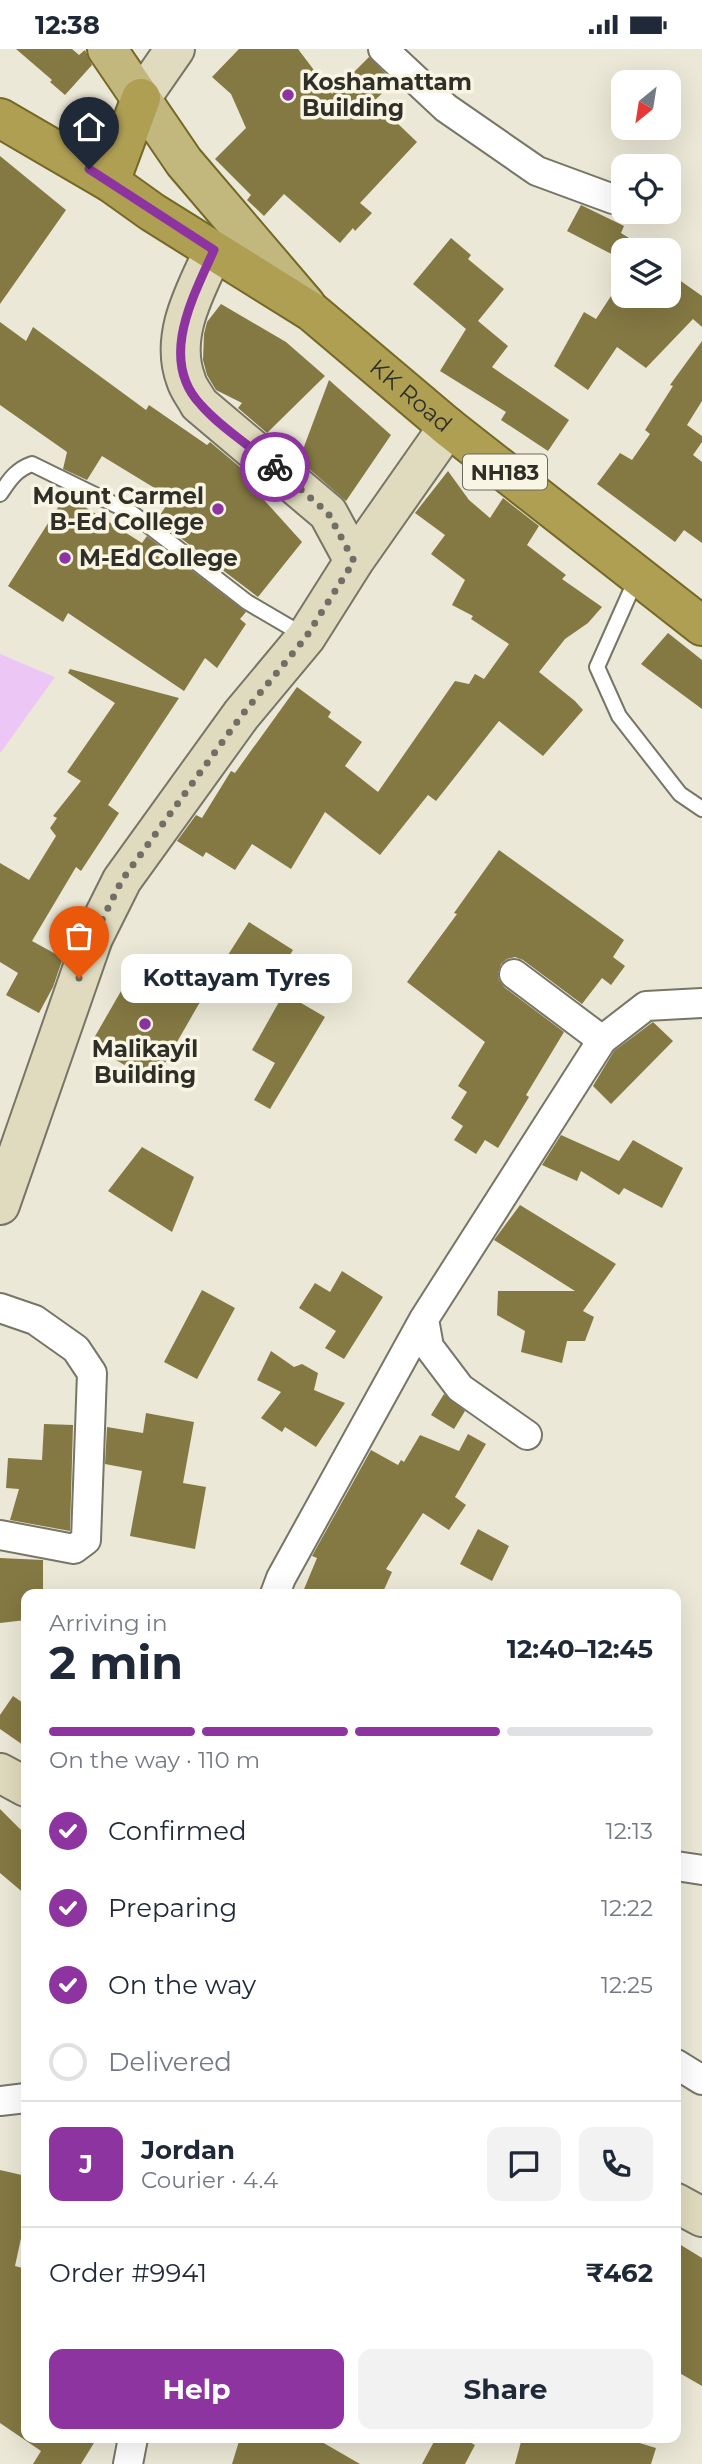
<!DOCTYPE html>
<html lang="en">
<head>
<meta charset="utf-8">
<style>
	body { margin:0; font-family:Montserrat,sans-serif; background:#f2f2f3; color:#1f2937; height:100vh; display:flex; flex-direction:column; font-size:26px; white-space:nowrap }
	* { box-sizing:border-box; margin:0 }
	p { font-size:23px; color:#747a83 }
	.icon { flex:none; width:38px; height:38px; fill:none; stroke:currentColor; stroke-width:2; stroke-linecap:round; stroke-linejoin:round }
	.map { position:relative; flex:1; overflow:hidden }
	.panel { position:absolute; left:21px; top:1540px; width:660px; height:854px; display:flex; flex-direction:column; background:#fff; border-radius:14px; box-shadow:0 7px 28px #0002 }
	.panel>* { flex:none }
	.needle { width:46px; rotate:210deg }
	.controls { position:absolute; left:611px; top:21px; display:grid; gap:14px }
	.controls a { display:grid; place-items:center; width:70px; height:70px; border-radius:14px; background:#fff; box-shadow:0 7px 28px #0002; font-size:35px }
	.pin { position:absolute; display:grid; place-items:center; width:60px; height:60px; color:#fff; margin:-72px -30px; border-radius:50% 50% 50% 0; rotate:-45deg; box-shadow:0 0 7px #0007 }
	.pin .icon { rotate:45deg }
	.courier { position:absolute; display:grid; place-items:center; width:70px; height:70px; margin:-35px; border:5px solid #8d34a0; border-radius:50%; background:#fff; color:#222; box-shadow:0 2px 9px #0007 }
	.bubble { position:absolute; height:49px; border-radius:14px; background:#fff; box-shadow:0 7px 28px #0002; font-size:23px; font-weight:700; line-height:49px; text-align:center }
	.headline em { font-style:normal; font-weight:700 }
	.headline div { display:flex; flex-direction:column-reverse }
	.headline { display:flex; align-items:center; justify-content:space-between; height:119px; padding:0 28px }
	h1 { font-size:46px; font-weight:700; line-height:52px }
	.bar { display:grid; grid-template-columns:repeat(4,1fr); gap:10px 7px; align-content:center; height:84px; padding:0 28px }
	.bar i { height:9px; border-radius:5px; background:#e0e1e3 }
	.bar .active { background:#8d34a0 }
	.bar p { grid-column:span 4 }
	.line { display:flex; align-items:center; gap:18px; padding:0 28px; border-top:2px solid #e0e1e3 }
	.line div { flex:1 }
	.round { display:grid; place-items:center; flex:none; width:74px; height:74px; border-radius:14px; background:#f2f2f3 }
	ol { padding:0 28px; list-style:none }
	li { display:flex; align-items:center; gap:21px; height:77px }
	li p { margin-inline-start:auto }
	li .icon { padding:7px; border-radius:50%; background:#8d34a0; color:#fff; stroke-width:4 }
	li:last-child { color:#747a83 }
	li i { width:38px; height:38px; border:4px solid #e0e1e3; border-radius:50% }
	.action { display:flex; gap:14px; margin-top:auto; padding:14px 28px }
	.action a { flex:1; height:80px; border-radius:14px; background:#8d34a0; color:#fff; font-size:28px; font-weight:700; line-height:80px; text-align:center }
	.action a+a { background:#f2f2f3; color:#1f2937 }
	.status { display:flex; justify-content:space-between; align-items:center; height:49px; padding:0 35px; background:#fff; direction:ltr }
	.status svg { height:19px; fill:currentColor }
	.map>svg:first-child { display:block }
</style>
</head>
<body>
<div class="status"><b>12:38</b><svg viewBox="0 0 49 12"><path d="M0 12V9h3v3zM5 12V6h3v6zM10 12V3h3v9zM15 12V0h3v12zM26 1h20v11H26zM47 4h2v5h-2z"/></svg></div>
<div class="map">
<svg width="702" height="2415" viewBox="0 0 702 2415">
	<rect width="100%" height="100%" fill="#ebe8d7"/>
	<path fill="#ecc7f5" d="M 0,605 L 55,628 L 1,703 L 0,703 Z"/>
	<path fill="#847943" d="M 16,0 L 72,0 L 79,6 L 85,1 L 92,16 L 65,46 L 50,33 L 52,31 Z
		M 239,0 L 298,0 L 332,45 L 369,8 L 394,33 L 374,52 L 417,93 L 360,154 L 372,164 L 355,182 L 353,179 L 340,194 L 284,145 L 264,167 L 247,151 L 251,146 L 215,110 L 246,79 L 231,45 L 212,28 Z
		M 0,107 L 66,161 L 0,255 Z
		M 581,156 L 624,177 L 621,184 L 648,201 L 623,201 L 623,211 L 567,182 Z
		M 451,189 L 471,206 L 468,210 L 504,240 L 478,272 L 508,297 L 492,318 L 569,371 L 548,402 L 501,371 L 506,363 L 440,322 L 466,280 L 413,235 Z
		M 668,223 L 702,247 L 702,278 L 693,270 L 646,319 L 617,298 L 588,341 L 554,317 L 584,263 L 596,270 L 611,247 L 668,247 Z
		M 221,255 L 286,293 L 325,327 L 267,384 L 238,359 L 242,354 L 216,341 L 207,326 L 203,311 L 204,285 L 207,273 Z
		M 0,273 L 26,292 L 33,278 L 146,361 L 149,356 L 207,396 L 210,393 L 259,434 L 256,442 L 302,493 L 258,548 L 157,471 L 171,449 L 102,407 L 87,431 L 63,420 L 67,403 L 0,356 Z
		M 702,292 L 702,352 L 687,376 L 702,387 L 702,393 L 693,406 L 702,413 L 702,494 L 684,481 L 675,493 L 597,435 L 620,404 L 632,411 L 650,385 L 645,381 L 673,337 L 670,336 Z
		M 329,331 L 391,386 L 346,452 L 299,411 Z
		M 448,422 L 469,451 L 490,469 L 503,449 L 539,477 L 527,496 L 566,526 L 562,530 L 602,558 L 588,574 L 565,590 L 539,623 L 575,652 L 583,661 L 543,707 L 499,672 L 436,752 L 428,746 L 380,806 L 325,763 L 291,820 L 252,795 L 235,821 L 206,803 L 203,808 L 177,792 L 196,766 L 202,769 L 231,722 L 235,724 L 297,638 L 331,663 L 328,668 L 362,693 L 345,717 L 378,743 L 455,632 L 469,635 L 475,625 L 484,630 L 509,595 L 471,570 L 473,567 L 452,556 L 465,531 L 431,505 L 445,486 L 415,464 Z
		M 66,446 L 142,494 L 147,487 L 246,563 L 240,570 L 246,575 L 217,619 L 205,609 L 184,642 L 68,564 L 63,573 L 8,537 Z
		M 668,584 L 702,611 L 702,660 L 641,615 Z
		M 70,620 L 179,649 L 108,756 L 119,764 L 81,822 L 76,818 L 32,892 L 63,909 L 53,938 L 39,964 L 6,946 L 18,924 L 0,913 L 0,814 L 29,831 L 56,787 L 50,779 L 57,769 L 53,767 L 81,732 L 67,723 L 115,654 L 68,624 Z
		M 499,801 L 624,891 L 613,908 L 625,917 L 611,936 L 602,929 L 582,955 L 523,911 L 515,908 L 507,910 L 501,915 L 498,924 L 499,931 L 504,938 L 564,983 L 526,1046 L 529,1048 L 498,1099 L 485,1091 L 476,1105 L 454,1091 L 463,1077 L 451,1069 L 467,1043 L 458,1037 L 485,993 L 407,933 L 457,865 L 454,864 Z
		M 249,873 L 293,901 L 275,930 L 248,913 L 229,942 L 212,931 Z
		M 136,916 L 200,953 L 154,1033 L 90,996 Z
		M 284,944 L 325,968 L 270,1060 L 254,1051 L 275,1014 L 252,1001 Z
		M 653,973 L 673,992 L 611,1055 L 593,1037 L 614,1002 Z
		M 561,1086 L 619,1112 L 633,1091 L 683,1119 L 662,1159 L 624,1139 L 619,1146 L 581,1122 L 577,1132 L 542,1116 Z
		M 142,1098 L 194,1128 L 172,1183 L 108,1142 Z
		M 520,1156 L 616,1215 L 583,1262 L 594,1268 L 585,1292 L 567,1292 L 562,1314 L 521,1303 L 525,1282 L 497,1266 L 498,1242 L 575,1242 L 494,1191 Z
		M 342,1222 L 383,1248 L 344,1310 L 325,1299 L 336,1282 L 299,1259 L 315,1234 L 330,1243 Z
		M 202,1241 L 235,1259 L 197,1330 L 164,1313 Z
		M 271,1302 L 294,1318 L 302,1315 L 318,1324 L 314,1341 L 345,1354 L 316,1398 L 285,1378 L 282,1383 L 261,1369 L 281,1343 L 257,1331 Z
		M 444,1345 L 465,1362 L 454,1380 L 431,1366 Z
		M 146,1364 L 194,1373 L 183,1434 L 206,1438 L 195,1500 L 130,1487 L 142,1422 L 105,1415 L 107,1378 L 143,1384 Z
		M 44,1375 L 73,1376 L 70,1482 L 10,1471 L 19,1440 L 6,1439 L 8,1409 L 42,1411 Z
		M 468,1385 L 486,1395 L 455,1448 L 466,1456 L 449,1481 L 423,1464 L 386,1520 L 392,1523 L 382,1545 L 302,1545 L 317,1509 L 312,1507 L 371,1401 L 398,1416 L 401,1411 L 404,1413 L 420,1386 L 459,1402 Z
		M 478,1480 L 509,1497 L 492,1532 L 460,1515 Z
		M 0,1509 L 43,1511 L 43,1545 L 26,1545 L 26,1571 L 0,1574 Z
		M 13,1647 L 26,1656 L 26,1698 L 0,1680 L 0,1666 Z
		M 0,1760 L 26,1786 L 26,1846 L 0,1824 Z
		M 0,2121 L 26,2127 L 26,2166 L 15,2217 L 26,2220 L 26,2389 L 97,2389 L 81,2415 L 33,2415 L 41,2402 L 0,2374 Z
		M 676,2193 L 702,2209 L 702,2337 L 676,2322 Z
		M 240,2389 L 271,2389 L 291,2394 L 294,2389 L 315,2389 L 360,2415 L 232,2415 Z
		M 436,2389 L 462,2389 L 475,2396 L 465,2415 L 422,2415 Z
		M 522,2389 L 623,2389 L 656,2399 L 651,2415 L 515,2415 Z"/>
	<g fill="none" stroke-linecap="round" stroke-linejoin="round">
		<defs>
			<path id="service" d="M 0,445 C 9,432 15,421 32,415 L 132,464 L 247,553 L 305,587
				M 637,528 L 597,618 L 619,667 L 680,745 L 702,760
				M 69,875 L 87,879 L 91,885"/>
			<path id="minor" d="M 383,0 L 446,59 L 537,122 L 613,150
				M 514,925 L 602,991
				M 0,1259 L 35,1271 L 76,1300 L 92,1324 L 86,1491 L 74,1500 L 0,1486
				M 527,1386 L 460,1339 L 429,1298 L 424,1270 L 602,991 L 646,957 L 702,954
				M 275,1545 L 281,1529 L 424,1270
				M 676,1817 L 702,1821
				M 676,2015 L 702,2031
				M 0,2052 L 26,2049
				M 128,2415 L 133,2389"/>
			<path id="secondary" d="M 141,49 L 175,0
				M 214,201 C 196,241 169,286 186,331 C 188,339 195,347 199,355 L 328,464 L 354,512
				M 0,1156 L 93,889 L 122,831 L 241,666 L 306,588 L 354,512 L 448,378
				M 0,1724 L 26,1738
				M 676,2154 L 702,2168"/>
			<path id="primary" d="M 107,0 L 184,113 L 306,256"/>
			<g id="trunk">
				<path id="s1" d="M 0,69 L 110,133 L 152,163 L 312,263 L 448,378 L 702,577"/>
				<path d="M 110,133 L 141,49"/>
			</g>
		</defs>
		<use href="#service" stroke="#777565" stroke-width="18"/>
		<use href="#minor" stroke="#777565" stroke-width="32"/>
		<use href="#secondary" stroke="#777565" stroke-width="42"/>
		<use href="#primary" stroke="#746827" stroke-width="42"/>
		<use href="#trunk" stroke="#746827" stroke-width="42"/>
		<use href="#service" stroke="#fff" stroke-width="14"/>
		<use href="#minor" stroke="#fff" stroke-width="28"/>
		<use href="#secondary" stroke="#e0dbbe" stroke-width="38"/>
		<use href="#primary" stroke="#c2b77d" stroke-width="38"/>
		<use href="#trunk" stroke="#ae9f52" stroke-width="38"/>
	</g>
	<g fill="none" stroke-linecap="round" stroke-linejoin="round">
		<path stroke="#716f65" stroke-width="7" stroke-dasharray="0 12.6" d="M 79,929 L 93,889 L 122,831 L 242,666 L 306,588 L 354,512 L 328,464 L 275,418"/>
		<path stroke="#8d34a0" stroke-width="9" d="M 89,120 L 214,201 C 193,248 158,311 201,356 C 222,380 251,397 275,418"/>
	</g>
	<g fill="#8d34a0" stroke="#f8f5e4" stroke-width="2.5">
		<circle cx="288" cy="46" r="7"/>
		<circle cx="218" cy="460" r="7"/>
		<circle cx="65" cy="509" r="7"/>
		<circle cx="145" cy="975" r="7"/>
	</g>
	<g text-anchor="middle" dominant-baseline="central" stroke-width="7" stroke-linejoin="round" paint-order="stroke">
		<rect fill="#f8f5e4" stroke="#6b6a60" stroke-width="2" x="463" y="405.5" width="84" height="35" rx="5"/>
		<g font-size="21" font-weight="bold" fill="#2f2e27">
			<text x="505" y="423">NH183</text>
		</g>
		<g font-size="23" font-weight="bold" fill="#2f2e27" stroke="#f8f5e4" text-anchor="start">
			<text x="302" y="33">Koshamattam<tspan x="302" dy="26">Building</tspan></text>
			<text x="204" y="447" text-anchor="end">Mount Carmel<tspan x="204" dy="26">B-Ed College</tspan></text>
			<text x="79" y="509">M-Ed College</text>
			<text x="145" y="1000" text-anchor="middle">Malikayil<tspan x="145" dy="26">Building</tspan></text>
		</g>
		<g font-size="23" fill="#2f2e27" stroke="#f8f5e4">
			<text stroke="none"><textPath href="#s1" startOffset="497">KK Road</textPath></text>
		</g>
	</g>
</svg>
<div class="controls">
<a><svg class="needle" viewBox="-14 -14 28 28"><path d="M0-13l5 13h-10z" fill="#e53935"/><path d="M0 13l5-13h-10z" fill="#747a83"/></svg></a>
<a><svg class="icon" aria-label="locate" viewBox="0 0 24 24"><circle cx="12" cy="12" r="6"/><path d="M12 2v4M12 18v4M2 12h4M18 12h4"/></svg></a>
<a><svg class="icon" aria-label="layers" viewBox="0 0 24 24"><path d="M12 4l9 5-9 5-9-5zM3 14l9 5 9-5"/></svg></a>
</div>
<div class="pin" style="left:79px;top:929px;background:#ea580c"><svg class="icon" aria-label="bag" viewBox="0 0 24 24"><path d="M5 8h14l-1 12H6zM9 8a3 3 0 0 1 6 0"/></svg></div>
<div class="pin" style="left:89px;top:120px;background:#1f2937"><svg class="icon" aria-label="home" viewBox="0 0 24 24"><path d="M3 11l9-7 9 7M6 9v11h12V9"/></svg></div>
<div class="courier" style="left:275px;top:418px"><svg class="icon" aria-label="bike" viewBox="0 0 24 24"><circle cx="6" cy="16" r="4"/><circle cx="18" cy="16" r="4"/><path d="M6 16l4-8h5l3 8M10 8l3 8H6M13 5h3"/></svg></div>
<div class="bubble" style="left:121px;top:905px;width:231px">Kottayam Tyres</div>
<section class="panel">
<div class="headline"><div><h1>2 min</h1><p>Arriving in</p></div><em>12:40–12:45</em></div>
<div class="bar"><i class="active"></i><i class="active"></i><i class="active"></i><i></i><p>On the way · 110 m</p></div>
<ol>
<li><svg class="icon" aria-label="check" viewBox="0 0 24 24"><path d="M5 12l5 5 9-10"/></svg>Confirmed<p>12:13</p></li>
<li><svg class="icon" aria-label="check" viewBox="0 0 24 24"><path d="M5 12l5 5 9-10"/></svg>Preparing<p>12:22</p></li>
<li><svg class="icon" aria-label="check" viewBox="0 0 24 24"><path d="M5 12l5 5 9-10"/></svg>On the way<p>12:25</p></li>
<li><i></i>Delivered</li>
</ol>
<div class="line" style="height:126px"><b class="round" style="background:#8d34a0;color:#fff">J</b><div><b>Jordan</b><p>Courier · 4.4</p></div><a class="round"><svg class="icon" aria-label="chat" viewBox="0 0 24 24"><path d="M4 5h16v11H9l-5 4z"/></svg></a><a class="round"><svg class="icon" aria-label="phone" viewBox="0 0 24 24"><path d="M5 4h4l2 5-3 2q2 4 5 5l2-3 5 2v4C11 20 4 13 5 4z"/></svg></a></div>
<div class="line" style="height:91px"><div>Order #9941</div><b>₹462</b></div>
<div class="action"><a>Help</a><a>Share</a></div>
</section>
</div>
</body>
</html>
